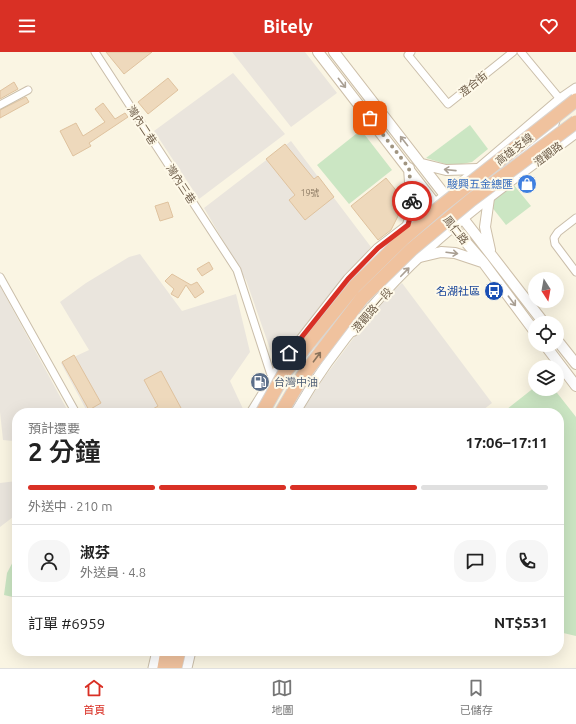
<!DOCTYPE html>
<html lang="zh-TW">
<head>
<meta charset="utf-8">
<style>
	body { margin:0; font-family:Ubuntu,"Noto Sans TC",sans-serif; background:#f6f6f6; color:#222; height:100vh; display:flex; flex-direction:column; font-size:15px; white-space:nowrap }
	* { box-sizing:border-box; margin:0 }
	p { font-size:13px; color:#767676 }
	.icon { flex:none; width:22px; height:22px; fill:none; stroke:currentColor; stroke-width:2; stroke-linecap:round; stroke-linejoin:round }
	.map { position:relative; flex:1; overflow:hidden }
	.details { position:absolute; left:12px; top:356px; width:552px; height:248px; display:flex; flex-direction:column; background:#fff; border-radius:16px; box-shadow:0 4px 16px #0002 }
	.details>* { flex:none }
	.needle { width:26px; rotate:169deg }
	.buttons { position:absolute; left:528px; top:220px; display:grid; gap:8px }
	.buttons a { display:grid; place-items:center; width:36px; height:36px; border-radius:50%; background:#fff; box-shadow:0 4px 16px #0002; font-size:20px }
	.pin { position:absolute; display:grid; place-items:center; width:34px; height:34px; color:#fff; margin:-17px; border-radius:8px; box-shadow:0 2px 6px #0006 }
	.courier { position:absolute; display:grid; place-items:center; width:40px; height:40px; margin:-20px; border:3px solid #d93025; border-radius:50%; background:#fff; color:#222; box-shadow:0 1px 5px #0007 }
	.overview em { font-style:normal; font-weight:600 }
	.overview div { display:flex; flex-direction:column-reverse }
	.overview { display:flex; align-items:center; justify-content:space-between; height:68px; padding:0 16px }
	h1 { font-size:26px; font-weight:600; line-height:30px }
	.bar { display:grid; grid-template-columns:repeat(4,1fr); gap:6px 4px; align-content:center; height:48px; padding:0 16px }
	.bar i { height:5px; border-radius:3px; background:#e0e0e0 }
	.bar .active { background:#d93025 }
	.bar p { grid-column:span 4 }
	.line { display:flex; align-items:center; gap:10px; padding:0 16px; border-top:1px solid #e0e0e0 }
	.line div { flex:1 }
	.round { display:grid; place-items:center; flex:none; width:42px; height:42px; border-radius:16px; background:#f6f6f6 }
	header { display:flex; justify-content:space-between; align-items:center; height:52px; padding:0 16px; background:#d93025; color:#fff; font-size:18px; font-weight:600 }
	.menu { display:flex; justify-content:space-around; align-items:center; height:56px; border-top:1px solid #e0e0e0; background:#fff; font-size:11px; color:#767676 }
	.menu a { display:grid; justify-items:center; gap:2px }
	.menu .active { color:#d93025 }
	.map>svg:first-child { display:block }
</style>
</head>
<body>
<header><svg class="icon" aria-label="menu" viewBox="0 0 24 24"><path d="M4 6h16M4 12h16M4 18h16"/></svg>Bitely<svg class="icon" aria-label="heart" viewBox="0 0 24 24"><path d="M12 20l-8-8c-3-5 5-10 8-4 3-6 11-1 8 4z"/></svg></header>
<div class="map">
<svg width="576" height="616" viewBox="0 0 576 616">
	<rect width="100%" height="100%" fill="#faf5e3"/>
	<path fill="#eae5dd" d="M 232,0 L 305,0 L 337,41 L 291,75 Z
		M 233,21 L 285,82 L 199,147 L 154,79 Z
		M 291,89 L 371,195 L 275,311 L 246,228 L 204,156 Z
		M 140,202 L 182,259 L 236,242 L 250,300 L 230,329 L 244,359 L 243,361 L 88,361 L 61,311 L 89,298 L 60,250 L 86,231 L 129,205 Z
		M 402,231 L 492,351 L 479,361 L 301,361 L 323,327 L 379,252 Z
		M 0,234 L 69,361 L 17,361 L 17,389 L 13,389 L 3,388 L 0,360 Z
		M 17,429 L 17,462 L 0,475 L 0,431 Z"/>
	<path fill="#cbe6c3" d="M 470,73 L 488,97 L 472,110 L 452,114 L 426,106 Z
		M 361,78 L 392,118 L 349,152 L 317,113 Z
		M 513,132 L 531,154 L 506,173 L 491,154 L 491,148 Z
		M 535,335 L 535,337 L 554,337 L 576,365 L 576,584 L 559,580 L 559,361 L 502,361 Z
		M 17,502 L 17,546 L 4,543 L 7,521 Z"/>
	<path fill="#eed9bc" stroke="#dfc29e" d="M 106,0 L 152,0 L 124,22 Z
		M 168,26 L 178,38 L 148,62 L 138,50 Z
		M 14,30 L 18,37 L 0,47 L 0,39 Z
		M 26,45 L 29,50 L 0,66 L 0,58 Z
		M 103,51 L 115,67 L 125,61 L 128,65 L 89,91 L 91,94 L 73,104 L 60,79 L 76,71 L 83,84 L 105,70 L 95,57 Z
		M 285,92 L 314,127 L 318,124 L 334,145 L 305,168 L 289,148 L 295,143 L 266,107 Z
		M 386,126 L 399,142 L 402,153 L 400,160 L 391,178 L 378,188 L 351,154 Z
		M 168,150 L 173,165 L 160,169 L 155,154 Z
		M 209,210 L 213,217 L 202,224 L 197,217 Z
		M 172,222 L 191,233 L 197,230 L 204,240 L 195,246 L 186,233 L 178,246 L 171,242 L 174,237 L 165,229 Z
		M 74,303 L 101,351 L 89,358 L 62,310 Z
		M 161,319 L 181,356 L 172,361 L 146,361 L 158,354 L 144,328 Z"/>
	<g fill="none" stroke-linecap="round" stroke-linejoin="round">
		<defs>
			<path id="minor" d="M 95,0 L 237,218 L 272,326
				M 411,0 L 408,3 L 448,52 L 513,0
				M 521,0 L 560,47
				M 0,53 L 28,38
				M 576,166 L 558,180 L 554,186 L 555,192 L 576,220
				M 0,225 L 76,361"/>
			<path id="tertiary" d="M 251,361 L 280,314 L 348,227 L 378,196 L 408,173 L 478,117 L 560,47 L 576,36
				M 295,361 C 335,292 392,226 453,175 C 492,141 535,112 576,81
				M 153,616 L 157,599
				M 187,616 L 191,599"/>
			<path id="secondary" d="M 318,0 L 453,175 L 483,210 L 535,280
				M 334,0 L 544,271
				M 422,112 L 446,118 L 478,117
				M 489,146 L 485,175 L 490,198
				M 450,158 L 453,153 L 552,78 L 560,47
				M 408,173 L 412,159 L 409,116
				M 415,187 L 443,161 L 446,156
				M 420,205 L 441,200 L 455,201 L 482,210
				M 353,279 L 353,255
				M 557,288 L 576,312
				M 545,293 L 576,334"/>
			<path id="motorway" d="M 164,616 L 167,599
				M 175,616 L 179,599"/>
		</defs>
		<use href="#minor" stroke="#cabeaa" stroke-width="9"/>
		<use href="#tertiary" stroke="#cabeaa" stroke-width="11"/>
		<use href="#secondary" stroke="#cdbfa9" stroke-width="12"/>
		<use href="#motorway" stroke="#dad5d0" stroke-width="15"/>
		<use href="#minor" stroke="#fff" stroke-width="7"/>
		<use href="#tertiary" stroke="#fff" stroke-width="9"/>
		<use href="#secondary" stroke="#fff" stroke-width="10"/>
		<use href="#motorway" stroke="#f0c29e" stroke-width="13"/>
		<defs>
			<path id="motorway-bridge" d="M 262,361 L 285,320 L 355,234 L 403,187 L 439,156 L 576,48
				M 281,361 L 302,325 L 362,246 L 412,197 L 471,148 L 576,70"/>
		</defs>
		<use href="#motorway-bridge" stroke="#dad5d0" stroke-width="15" stroke-linecap="butt"/>
		<use href="#motorway-bridge" stroke="#f0c29e" stroke-width="13"/>
	</g>
	<defs><path id="oneway-shaft" d="M-6 0H5M1.5-3L5.5 0L1.5 3" fill="none" stroke-width="1.6" stroke-linecap="round" stroke-linejoin="round"/></defs>
	<g stroke="#a99f93">
		<use href="#oneway-shaft" transform="translate(342 31) rotate(52)"/>
		<use href="#oneway-shaft" transform="translate(404 89) rotate(-128)"/>
		<use href="#oneway-shaft" transform="translate(450 118) rotate(-174)"/>
		<use href="#oneway-shaft" transform="translate(452 201) rotate(7)"/>
		<use href="#oneway-shaft" transform="translate(405 220) rotate(-46)"/>
		<use href="#oneway-shaft" transform="translate(512 249) rotate(53)"/>
	</g>
	<use stroke="#8a735c" href="#oneway-shaft" transform="translate(317 305) rotate(-53)"/>
	<g fill="none" stroke-linecap="round" stroke-linejoin="round">
		<path stroke="#a09480" stroke-width="4" stroke-dasharray="0 7.2" d="M 370,66 L 409,116 L 412,149"/>
		<path stroke="#d93025" stroke-width="5" d="M 289,301 L 348,227 L 378,196 L 408,173 L 412,159 L 412,149"/>
	</g>
	<defs>
		<symbol id="shop-disc" viewBox="-11 -11 22 22"><circle r="9.5" fill="#3f7fe0" stroke="#fef9e9"/><path d="M-5-2.5h2.3a2.7 3.5 0 0 1 5.4 0H5L5.5 6h-11ZM-1.5-2.5h3a1.5 2.3 0 0 0-3 0Z" fill="#fff"/></symbol>
		<symbol id="bus-disc" viewBox="-11 -11 22 22"><circle r="9.5" fill="#1a4fb4" stroke="#fef9e9"/><path d="M-5-6H5V4H4V6H2V4H-2V6H-4V4H-5ZM-3.5-4V0h7V-4ZM-3.5 1.2v1.5H-2V1.2ZM2 1.2v1.5H3.5V1.2Z" fill="#fff"/></symbol>
		<symbol id="fuel-disc" viewBox="-11 -11 22 22"><circle r="9.5" fill="#5c6f8a" stroke="#fef9e9"/><path d="M-5.5-6h7V0h2V4h1.3V-2.5L3-4.5l.8-.8L6-3V5H2.5V1h-1V6h-7ZM-4.2-4.7v3.2H.2V-4.7Z" fill="#fff"/></symbol>
	</defs>
	<g fill-rule="evenodd">
		<use href="#shop-disc" x="516" y="121" width="22" height="22"/>
		<use href="#bus-disc" x="483" y="228" width="22" height="22"/>
		<use href="#fuel-disc" x="249" y="319" width="22" height="22"/>
	</g>
	<g text-anchor="middle" dominant-baseline="central" stroke-width="4" stroke-linejoin="round" paint-order="stroke">
		<g font-size="9" fill="#907e67">
			<text x="310" y="141">19號</text>
		</g>
		<g font-size="11" fill="#705f4b" stroke="#fef9e9">
			<text transform="translate(473 32) rotate(-39)">澄合街</text>
			<text transform="translate(142 73) rotate(57)">灣內二巷</text>
			<text transform="translate(514 97) rotate(-38)">高雄支線</text>
			<text transform="translate(548 102) rotate(-37)">澄觀路</text>
			<text transform="translate(181 132) rotate(57)">灣內三巷</text>
			<text transform="translate(456 178) rotate(52)">鳳仁路</text>
			<text transform="translate(372 258) rotate(-49)">澄觀路一段</text>
		</g>
		<g font-size="11" fill="#366cbe" stroke="#fef9e9" text-anchor="end">
			<text x="513" y="132">駿興五金總匯</text>
		</g>
		<g font-size="11" fill="#164399" stroke="#fef9e9" text-anchor="end">
			<text x="480" y="239">名湖社區</text>
		</g>
		<g font-size="11" fill="#4e5e75" stroke="#fef9e9" text-anchor="start">
			<text x="274" y="330">台灣中油</text>
		</g>
	</g>
</svg>
<div class="buttons">
<a><svg class="needle" viewBox="-14 -14 28 28"><path d="M0-13l5 13h-10z" fill="#e53935"/><path d="M0 13l5-13h-10z" fill="#767676"/></svg></a>
<a><svg class="icon" aria-label="locate" viewBox="0 0 24 24"><circle cx="12" cy="12" r="6"/><path d="M12 2v4M12 18v4M2 12h4M18 12h4"/></svg></a>
<a><svg class="icon" aria-label="layers" viewBox="0 0 24 24"><path d="M12 4l9 5-9 5-9-5zM3 14l9 5 9-5"/></svg></a>
</div>
<div class="pin" style="left:370px;top:66px;background:#ea580c"><svg class="icon" aria-label="bag" viewBox="0 0 24 24"><path d="M5 8h14l-1 12H6zM9 8a3 3 0 0 1 6 0"/></svg></div>
<div class="pin" style="left:289px;top:301px;background:#1f2937"><svg class="icon" aria-label="home" viewBox="0 0 24 24"><path d="M3 11l9-7 9 7M6 9v11h12V9"/></svg></div>
<div class="courier" style="left:412px;top:149px"><svg class="icon" aria-label="bike" viewBox="0 0 24 24"><circle cx="6" cy="16" r="4"/><circle cx="18" cy="16" r="4"/><path d="M6 16l4-8h5l3 8M10 8l3 8H6M13 5h3"/></svg></div>
<section class="details">
<div class="overview"><div><h1>2 分鐘</h1><p>預計還要</p></div><em>17:06–17:11</em></div>
<div class="bar"><i class="active"></i><i class="active"></i><i class="active"></i><i></i><p>外送中 · 210 m</p></div>
<div class="line" style="height:72px"><a class="round"><svg class="icon" aria-label="person" viewBox="0 0 24 24"><circle cx="12" cy="8" r="4"/><path d="M4 21q1-7 8-7t8 7"/></svg></a><div><b>淑芬</b><p>外送員 · 4.8</p></div><a class="round"><svg class="icon" aria-label="chat" viewBox="0 0 24 24"><path d="M4 5h16v11H9l-5 4z"/></svg></a><a class="round"><svg class="icon" aria-label="phone" viewBox="0 0 24 24"><path d="M5 4h4l2 5-3 2q2 4 5 5l2-3 5 2v4C11 20 4 13 5 4z"/></svg></a></div>
<div class="line" style="height:52px"><div>訂單 #6959</div><b>NT$531</b></div>
</section>
</div>
<nav class="menu">
<a class="active"><svg class="icon" aria-label="home" viewBox="0 0 24 24"><path d="M3 11l9-7 9 7M6 9v11h12V9"/></svg>首頁</a>
<a><svg class="icon" aria-label="map" viewBox="0 0 24 24"><path d="M3 6l6-2 6 2 6-2v14l-6 2-6-2-6 2zM9 4v14M15 6v14"/></svg>地圖</a>
<a><svg class="icon" aria-label="saved" viewBox="0 0 24 24"><path d="M7 4h10v16l-5-4-5 4z"/></svg>已儲存</a>
</nav>
</body>
</html>
